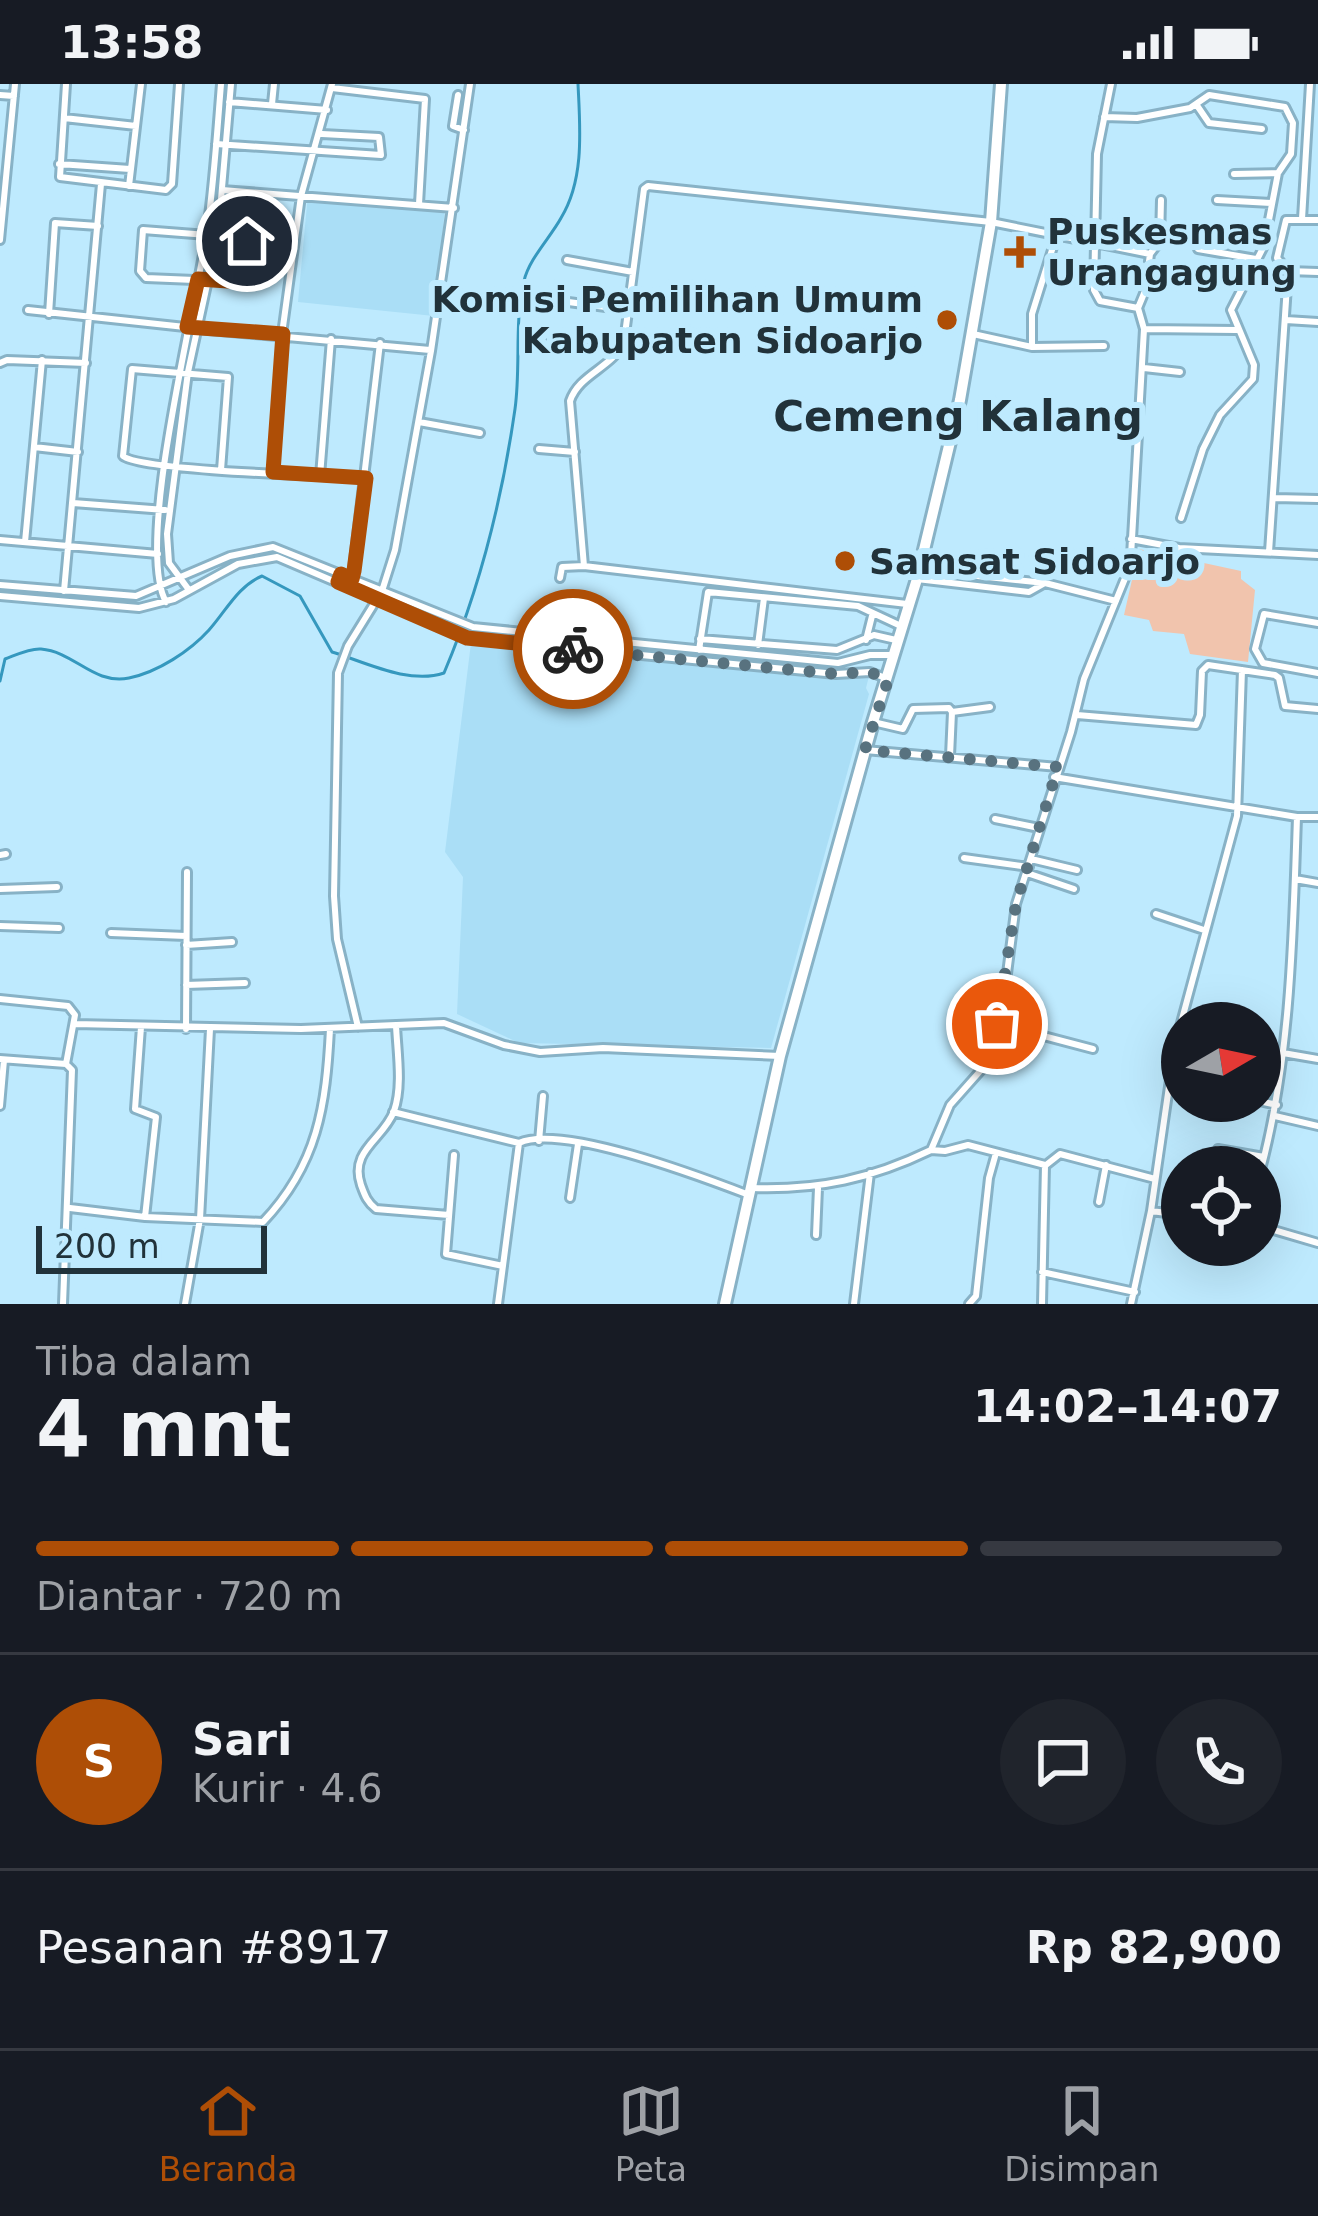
<!DOCTYPE html>
<html lang="id">
<head>
<meta charset="utf-8">
<style>
	body { margin:0; font-family:"DejaVu Sans",sans-serif; background:#20242c; color:#f1f3f6; height:100vh; display:flex; flex-direction:column; font-size:45px; white-space:nowrap }
	* { box-sizing:border-box; margin:0 }
	p { font-size:39px; color:#9ea1a6 }
	.icon { flex:none; width:66px; height:66px; fill:none; stroke:currentColor; stroke-width:2; stroke-linecap:round; stroke-linejoin:round }
	.map { position:relative; height:1220px; overflow:hidden }
	.side { display:flex; flex-direction:column; background:#171b24; flex:1 }
	.side>* { flex:none }
	.needle { width:78px; rotate:81deg }
	.tools { position:absolute; left:1161px; top:918px; display:grid; gap:24px }
	.tools a { display:grid; place-items:center; width:120px; height:120px; border-radius:50%; background:#171b24; box-shadow:0 12px 48px #0002; font-size:60px }
	.scale { position:absolute; left:36px; bottom:30px; width:231px; box-sizing:border-box; padding-left:12px; border:6px solid #21323a; border-top:0; font-size:33px; line-height:42px; white-space:nowrap; color:#21323a; -webkit-text-stroke:9px #beeafe; paint-order:stroke }
	.pin { position:absolute; display:grid; place-items:center; width:102px; height:102px; color:#fff; margin:-51px; border:6px solid #fff; border-radius:50%; box-shadow:0 3px 12px #0007 }
	.courier { position:absolute; display:grid; place-items:center; width:120px; height:120px; margin:-60px; border:9px solid #ae4e06; border-radius:50%; background:#fff; color:#222; box-shadow:0 3px 15px #0007 }
	.headline em { font-style:normal; font-weight:600 }
	.headline div { display:flex; flex-direction:column-reverse }
	.headline { display:flex; align-items:center; justify-content:space-between; height:204px; padding:0 36px }
	h1 { font-size:78px; font-weight:600; line-height:90px }
	.bar { display:grid; grid-template-columns:repeat(4,1fr); gap:18px 12px; align-content:center; height:144px; padding:0 36px }
	.bar i { height:15px; border-radius:9px; background:#363941 }
	.bar .on { background:#ae4e06 }
	.bar p { grid-column:span 4 }
	.line { display:flex; align-items:center; gap:30px; padding:0 36px; border-top:3px solid #363941 }
	.line div { flex:1 }
	.round { display:grid; place-items:center; flex:none; width:126px; height:126px; border-radius:63px; background:#20242c }
	.status { display:flex; justify-content:space-between; align-items:center; height:84px; padding:0 60px; background:#171b24; direction:ltr }
	.status svg { height:33px; fill:currentColor }
	.menu { display:flex; justify-content:space-around; align-items:center; height:168px; border-top:3px solid #363941; background:#171b24; font-size:33px; color:#9ea1a6 }
	.menu a { display:grid; justify-items:center; gap:6px }
	.menu .on { color:#ae4e06 }
	.map>svg:first-child { display:block }
</style>
</head>
<body>
<div class="status"><b>13:58</b><svg viewBox="0 0 49 12"><path d="M0 12V9h3v3zM5 12V6h3v6zM10 12V3h3v9zM15 12V0h3v12zM26 1h20v11H26zM47 4h2v5h-2z"/></svg></div>
<div class="map">
<svg width="1318" height="1220" viewBox="0 0 1318 1220">
	<rect width="100%" height="100%" fill="#beeafe"/>
	<path fill="#aadef6" d="M 308,110 L 445,124 L 434,232 L 298,218 Z
		M 473,543 L 829,587 L 870,588 L 866,604 L 869,610 L 771,964 L 519,959 L 457,930 L 463,793 L 445,768 Z"/>
	<path fill="#f1c4ad" d="M 1139,465 L 1241,487 L 1241,495 L 1255,506 L 1248,578 L 1190,570 L 1184,550 L 1153,547 L 1149,536 L 1124,531 Z"/>
	<g fill="none" stroke-linecap="round" stroke-linejoin="round">
		<path stroke="#3598be" stroke-width="3" d="M 0,597 L 5,575 C 16,571 30,564 41,565 C 75,568 93,601 129,594 C 158,588 190,567 209,546 C 226,527 238,502 262,492 L 300,512 L 332,568 C 365,578 409,601 444,589 C 480,504 502,416 515,325 C 521,282 514,239 524,197 C 529,175 550,154 561,134 C 585,95 580,43 578,0"/>
		<defs>
			<path id="minor" d="M 66,0 L 60,93 L 166,106 L 172,100 L 179,0
				M 332,4 L 425,15 L 419,120
				M 0,11 L 14,12
				M 458,11 L 453,42 L 464,46
				M 229,18 L 327,26
				M 272,20 L 274,0
				M 1196,20 L 1209,39 L 1262,45
				M 1104,33 L 1137,34 L 1190,24 L 1209,11 L 1285,23 L 1293,39 L 1291,70 L 1278,89 L 1264,162 L 1231,226 L 1254,281 L 1253,295 L 1220,331 L 1203,365 L 1181,434
				M 64,34 L 136,42
				M 216,60 L 381,71 L 379,53 L 322,50
				M 59,80 L 130,85
				M 1234,90 L 1278,89
				M 129,102 L 141,0
				M 222,106 L 454,124
				M 1217,116 L 1271,119
				M 1302,135 L 1310,0
				M 1318,136 L 1286,136 L 1277,174 L 1288,187 L 1318,188
				M 143,146 L 246,154 L 243,198 L 146,194 L 140,187 Z
				M 0,156 L 15,0
				M 1198,165 L 1256,175
				M 567,176 L 633,188
				M 561,217 L 628,226
				M 1138,224 L 1145,207 L 1150,170
				M 28,226 L 185,243
				M 49,230 L 55,139 L 98,142
				M 1286,236 L 1318,238
				M 198,245 L 430,266
				M 1144,245 L 1236,246
				M 973,250 L 1032,263 L 1104,262
				M 550,259 L 621,266
				M 1032,262 L 1032,230 L 1057,150
				M 0,279 L 7,276 L 86,279
				M 1144,284 L 1180,288
				M 419,338 L 480,349
				M 1036,341 L 1138,343
				M 34,363 L 78,368
				M 539,365 L 575,368
				M 221,386 L 228,293 L 132,285 L 123,372 C 141,387 328,392 366,394
				M 273,387 L 282,250 L 301,112 L 332,0
				M 320,392 L 331,255
				M 1275,414 L 1318,415
				M 73,419 L 165,426
				M 1131,455 L 1179,464 L 1318,471
				M 0,456 L 158,470
				M 25,458 L 42,276
				M 1269,468 L 1288,187
				M 584,482 L 570,317 C 579,290 612,284 624,258 L 644,105 L 648,102 L 991,138 L 1150,170 L 1160,157 L 1161,116
				M 920,486 L 1045,499 L 1116,517
				M 352,494 L 380,259
				M 560,494 L 562,483 L 584,482 L 907,520
				M 917,495 L 1029,508 L 1045,499
				M 0,501 L 136,512 L 230,472 L 273,463 L 473,543 L 838,579 L 870,571 L 891,571
				M 189,506 L 169,479 L 167,450 L 188,288 L 218,150 L 231,0
				M 64,507 L 101,100
				M 0,512 L 139,524 L 174,515 L 238,480 L 277,473 L 467,554 L 836,590 L 870,588 L 888,595
				M 166,518 C 134,460 197,220 207,147 C 214,98 217,49 221,0
				M 1318,539 L 1264,530 L 1255,565 L 1263,579 L 1318,589
				M 700,555 L 837,566 L 874,551 L 896,556
				M 866,556 L 872,532
				M 758,561 L 764,514
				M 699,566 L 708,508 L 858,522 L 903,543
				M 1077,631 L 1196,641 L 1200,631 L 1202,587 L 1208,581 L 1275,591 L 1279,594 L 1285,622 L 1318,625
				M 873,638 L 903,645 L 913,625 L 949,624 L 952,628 L 990,623
				M 865,666 L 1058,683
				M 950,672 L 952,628
				M 1054,693 L 1297,733
				M 995,735 L 1039,744
				M 0,771 L 6,770
				M 964,774 L 1029,783
				M 1031,775 L 1077,786
				M 1027,789 L 1074,805
				M 1295,795 L 1318,799
				M 0,805 L 57,803
				M 1156,830 L 1204,846
				M 0,842 L 59,844
				M 111,849 L 186,852
				M 186,861 L 232,858
				M 186,901 L 245,899
				M 0,915 L 68,922 L 75,931 L 66,980 L 72,986 L 63,1220
				M 75,940 L 301,945 L 444,939 L 504,961 L 540,968 L 603,964 L 780,972
				M 998,940 L 1093,965
				M 396,941 C 397,967 403,1002 394,1027 C 384,1055 349,1066 361,1101 C 365,1112 367,1118 376,1125 L 449,1131
				M 141,943 L 135,1025 L 156,1033 L 145,1133
				M 358,943 L 337,855 L 334,812 L 338,589 L 348,562 L 382,507 L 395,466 L 431,267 L 470,0
				M 186,945 L 187,788
				M 1283,969 L 1318,975
				M 0,975 L 66,980
				M 1170,999 L 1182,1001
				M 1259,1017 L 1277,1021
				M 0,1022 L 4,976
				M 393,1028 L 519,1059 C 561,1039 702,1093 749,1111
				M 1275,1032 L 1318,1042
				M 539,1057 L 543,1012
				M 1218,1065 L 1264,1073
				M 931,1066 L 945,1067 L 968,1061 L 1045,1081 L 1042,1220
				M 454,1071 L 446,1170 L 503,1182
				M 1046,1081 L 1060,1070 L 1155,1095
				M 1260,1089 C 1291,974 1293,851 1297,733 L 1318,733
				M 753,1104 C 819,1106 871,1095 931,1066 L 950,1021 L 982,985 L 991,966 L 1005,905 L 1016,820 L 1071,648 L 1084,595 L 1126,492 L 1131,472 L 1144,245 L 1138,224 L 1100,217 L 1094,206 L 1097,70 L 1111,0
				M 570,1114 L 578,1060
				M 1099,1118 L 1106,1081
				M 70,1124 L 145,1133 L 263,1138 C 318,1080 326,1022 330,945
				M 1151,1127 L 1182,1131
				M 1260,1142 L 1318,1159
				M 816,1151 L 818,1104
				M 1042,1188 L 1135,1208
				M 185,1220 L 200,1135 L 210,945
				M 498,1220 L 519,1059
				M 854,1220 L 870,1089
				M 969,1220 L 976,1212 L 989,1094 L 996,1069
				M 1131,1220 L 1151,1127 L 1175,961 L 1237,732 L 1242,586"/>
			<path id="primary" d="M 725,1220 L 780,972 L 873,638 L 917,495 L 960,316 L 991,138 L 1001,0"/>
		</defs>
		<use href="#minor" stroke="#88b2c6" stroke-width="12"/>
		<use href="#primary" stroke="#88b2c6" stroke-width="16"/>
		<use href="#minor" stroke="#fff" stroke-width="6"/>
		<use href="#primary" stroke="#fff" stroke-width="10"/>
	</g>
	<g fill="none" stroke-linecap="round" stroke-linejoin="round">
		<path stroke="#58727f" stroke-width="12" stroke-dasharray="0 21.6" d="M 573,565 L 836,590 L 870,588 L 888,596 L 865,666 L 1058,683 L 1016,820 L 997,940"/>
		<path stroke="#ae4e06" stroke-width="15" d="M 247,157 L 243,198 L 198,195 L 187,243 L 283,250 L 273,388 L 366,394 L 354,487 L 352,495 L 341,490 L 338,498 L 467,554 L 573,565"/>
	</g>
	<g fill="#ae4e06" stroke="#beeafe" stroke-width="4.5">
		<path d="M1014 150h12v12h12v12h-12v12h-12v-12h-12v-12h12z"/>
		<circle cx="947" cy="236" r="12"/>
		<circle cx="845" cy="477" r="12"/>
	</g>
	<g text-anchor="middle" dominant-baseline="central" stroke-width="12" stroke-linejoin="round" paint-order="stroke">
		<g font-size="36" font-weight="bold" fill="#21323a" stroke="#beeafe" text-anchor="start">
			<text x="1047" y="147">Puskesmas<tspan x="1047" dy="41">Urangagung</tspan></text>
			<text x="923" y="215" text-anchor="end">Komisi Pemilihan Umum<tspan x="923" dy="41">Kabupaten Sidoarjo</tspan></text>
			<text x="869" y="477">Samsat Sidoarjo</text>
		</g>
		<g font-size="42" font-weight="bold" fill="#21323a" stroke="#beeafe">
			<text x="958" y="332">Cemeng Kalang</text>
		</g>
	</g>
</svg>
<div class="tools">
<a><svg class="needle" viewBox="-14 -14 28 28"><path d="M0-13l5 13h-10z" fill="#e53935"/><path d="M0 13l5-13h-10z" fill="#9ea1a6"/></svg></a>
<a><svg class="icon" aria-label="locate" viewBox="0 0 24 24"><circle cx="12" cy="12" r="6"/><path d="M12 2v4M12 18v4M2 12h4M18 12h4"/></svg></a>
</div>
<div class="scale">200 m</div>
<div class="pin" style="left:997px;top:940px;background:#ea580c"><svg class="icon" aria-label="bag" viewBox="0 0 24 24"><path d="M5 8h14l-1 12H6zM9 8a3 3 0 0 1 6 0"/></svg></div>
<div class="pin" style="left:247px;top:157px;background:#1f2937"><svg class="icon" aria-label="home" viewBox="0 0 24 24"><path d="M3 11l9-7 9 7M6 9v11h12V9"/></svg></div>
<div class="courier" style="left:573px;top:565px"><svg class="icon" aria-label="bike" viewBox="0 0 24 24"><circle cx="6" cy="16" r="4"/><circle cx="18" cy="16" r="4"/><path d="M6 16l4-8h5l3 8M10 8l3 8H6M13 5h3"/></svg></div>
</div>
<section class="side">
<div class="headline"><div><h1>4 mnt</h1><p>Tiba dalam</p></div><em>14:02–14:07</em></div>
<div class="bar"><i class="on"></i><i class="on"></i><i class="on"></i><i></i><p>Diantar · 720 m</p></div>
<div class="line" style="height:216px"><b class="round" style="background:#ae4e06;color:#fff">S</b><div><b>Sari</b><p>Kurir · 4.6</p></div><a class="round"><svg class="icon" aria-label="chat" viewBox="0 0 24 24"><path d="M4 5h16v11H9l-5 4z"/></svg></a><a class="round"><svg class="icon" aria-label="phone" viewBox="0 0 24 24"><path d="M5 4h4l2 5-3 2q2 4 5 5l2-3 5 2v4C11 20 4 13 5 4z"/></svg></a></div>
<div class="line" style="height:156px"><div>Pesanan #8917</div><b>Rp 82,900</b></div>
</section>
<nav class="menu">
<a class="on"><svg class="icon" aria-label="home" viewBox="0 0 24 24"><path d="M3 11l9-7 9 7M6 9v11h12V9"/></svg>Beranda</a>
<a><svg class="icon" aria-label="map" viewBox="0 0 24 24"><path d="M3 6l6-2 6 2 6-2v14l-6 2-6-2-6 2zM9 4v14M15 6v14"/></svg>Peta</a>
<a><svg class="icon" aria-label="saved" viewBox="0 0 24 24"><path d="M7 4h10v16l-5-4-5 4z"/></svg>Disimpan</a>
</nav>
</body>
</html>
